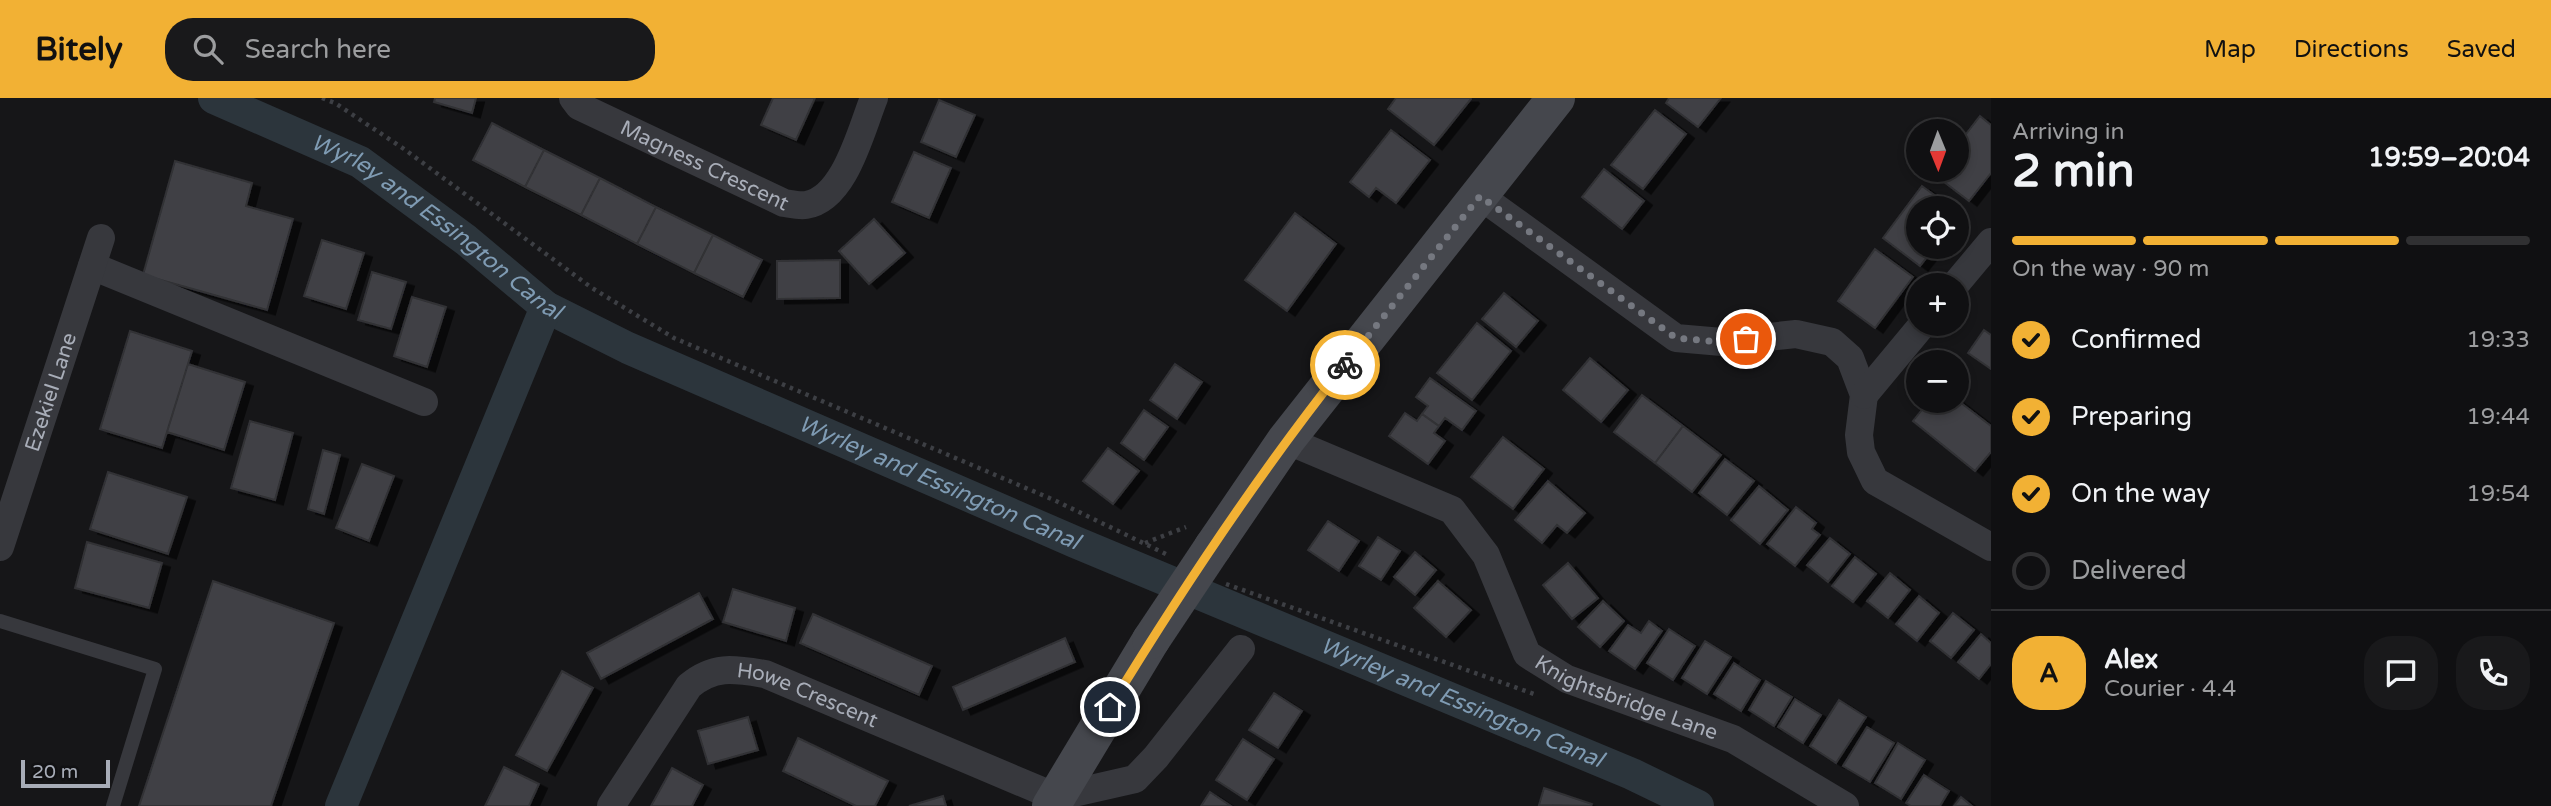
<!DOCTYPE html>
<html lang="en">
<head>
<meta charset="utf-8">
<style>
	body { margin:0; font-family:"Varela Round",sans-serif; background:#19191b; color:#f1f3f6; height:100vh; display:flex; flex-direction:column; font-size:26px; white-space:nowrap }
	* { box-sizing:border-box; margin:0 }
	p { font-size:23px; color:#9c9d9f }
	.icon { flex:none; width:38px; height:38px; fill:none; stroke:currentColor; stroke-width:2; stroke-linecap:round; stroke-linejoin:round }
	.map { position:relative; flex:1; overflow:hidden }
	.drawer { display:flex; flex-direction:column; background:#101012; width:560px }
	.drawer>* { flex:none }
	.needle { width:46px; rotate:179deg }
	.fabs { position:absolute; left:1906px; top:21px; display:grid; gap:14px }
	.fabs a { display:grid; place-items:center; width:63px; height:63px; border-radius:50%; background:#101012; box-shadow:0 4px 10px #0003,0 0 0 2px #303032; font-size:35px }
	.scale { position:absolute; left:21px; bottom:18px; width:89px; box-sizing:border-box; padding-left:7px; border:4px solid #a8adb8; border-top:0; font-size:19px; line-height:24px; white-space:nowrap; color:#a8adb8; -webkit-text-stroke:5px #111113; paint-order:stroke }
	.pin { position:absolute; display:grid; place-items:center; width:60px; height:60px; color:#fff; margin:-30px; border:4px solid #fff; border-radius:50%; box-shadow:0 2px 7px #0007 }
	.courier { position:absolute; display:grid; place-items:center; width:70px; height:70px; margin:-35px; border:5px solid #f2b134; border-radius:50%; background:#fff; color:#222; box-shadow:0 2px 9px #0007 }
	.headline em { font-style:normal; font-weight:700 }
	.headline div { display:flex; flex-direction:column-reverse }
	.headline { display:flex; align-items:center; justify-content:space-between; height:119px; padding:0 21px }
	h1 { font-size:46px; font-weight:700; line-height:52px }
	.bar { display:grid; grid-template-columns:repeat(4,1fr); gap:10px 7px; align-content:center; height:84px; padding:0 21px }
	.bar i { height:9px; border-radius:5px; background:#303032 }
	.bar .selected { background:#f2b134 }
	.bar p { grid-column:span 4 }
	.line { display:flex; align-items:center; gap:18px; padding:0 21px; border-top:2px solid #303032 }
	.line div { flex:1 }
	.round { display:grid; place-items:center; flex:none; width:74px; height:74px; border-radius:28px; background:#19191b }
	ol { padding:0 21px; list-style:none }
	li { display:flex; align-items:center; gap:21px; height:77px }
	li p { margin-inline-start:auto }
	li .icon { padding:7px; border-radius:50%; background:#f2b134; color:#111; stroke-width:4 }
	li:last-child { color:#9c9d9f }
	li i { width:38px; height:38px; border:4px solid #303032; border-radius:50% }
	header { display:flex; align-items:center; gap:42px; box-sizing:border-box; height:98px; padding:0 35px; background:#f2b134; color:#111 }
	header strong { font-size:33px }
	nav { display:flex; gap:38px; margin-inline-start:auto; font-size:24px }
	.search { width:490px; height:63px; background:#19191b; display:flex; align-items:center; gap:18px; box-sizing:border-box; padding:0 24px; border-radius:28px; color:#9c9d9f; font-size:26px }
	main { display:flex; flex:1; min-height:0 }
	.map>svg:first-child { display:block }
</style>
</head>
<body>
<header>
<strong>Bitely</strong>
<div class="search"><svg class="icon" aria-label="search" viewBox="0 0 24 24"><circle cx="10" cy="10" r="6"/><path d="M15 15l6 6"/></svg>Search here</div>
<nav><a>Map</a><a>Directions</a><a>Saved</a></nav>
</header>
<main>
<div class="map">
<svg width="1991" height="708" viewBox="0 0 1991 708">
	<defs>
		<filter id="shadow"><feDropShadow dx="8" dy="4.5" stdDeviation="0" flood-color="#0009"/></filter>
	</defs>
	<rect width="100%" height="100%" fill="#161618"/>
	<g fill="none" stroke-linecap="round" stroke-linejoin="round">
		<g stroke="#2c353c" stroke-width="32">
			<path id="s1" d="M 214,0 L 360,64 L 466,142 L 546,209 L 628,250 L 1075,444 L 1632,676 L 1698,708"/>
			<path d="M 341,708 L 546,209"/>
		</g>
	</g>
	<path fill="#404145" stroke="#303034" stroke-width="2" filter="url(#shadow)" d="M 435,0 L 476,0 L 472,15 L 434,4 Z
		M 773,0 L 815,0 L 796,42 L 761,27 Z
		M 1396,0 L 1470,0 L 1471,1 L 1434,47 L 1388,11 Z
		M 1669,0 L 1721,0 L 1698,29 L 1666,5 Z
		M 939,2 L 975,17 L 956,59 L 921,44 Z
		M 1655,12 L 1686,36 L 1643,91 L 1611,67 Z
		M 1980,18 L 1991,27 L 1991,75 L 1969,103 L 1935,77 L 1939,72 L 1956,72 L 1956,49 Z
		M 492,25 L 544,52 L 525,89 L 473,62 Z
		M 1391,32 L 1430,62 L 1396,105 L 1376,90 L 1369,99 L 1350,84 Z
		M 544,52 L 600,80 L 581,117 L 525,89 Z
		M 914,54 L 951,70 L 929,120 L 892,104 Z
		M 175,63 L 252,85 L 246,108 L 293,121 L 267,212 L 143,177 Z
		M 1604,71 L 1644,103 L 1622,131 L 1582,99 Z
		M 600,80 L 656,109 L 637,146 L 581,117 Z
		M 1922,88 L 1952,110 L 1918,110 L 1918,149 L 1935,149 L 1920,168 L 1883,140 Z
		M 656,109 L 713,137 L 694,175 L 637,146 Z
		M 1295,115 L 1336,146 L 1287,213 L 1245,182 Z
		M 874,121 L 905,155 L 869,186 L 839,153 Z
		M 713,137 L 762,162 L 743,199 L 694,175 Z
		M 322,142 L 364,155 L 346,211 L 304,198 Z
		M 1875,151 L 1913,179 L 1875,230 L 1838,203 Z
		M 840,162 L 840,200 L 777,201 L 777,163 Z
		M 372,174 L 406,184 L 391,231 L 358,222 Z
		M 1504,195 L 1538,223 L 1516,249 L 1482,221 Z
		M 412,199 L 446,209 L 427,269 L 394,258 Z
		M 1477,225 L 1511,253 L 1472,302 L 1437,275 Z
		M 1984,232 L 1991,237 L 1991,271 L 1968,255 Z
		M 130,233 L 192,253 L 162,350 L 100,331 Z
		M 1590,260 L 1628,292 L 1601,324 L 1563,292 Z
		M 188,266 L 245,284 L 224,352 L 167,334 Z
		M 1175,266 L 1202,284 L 1177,321 L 1150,302 Z
		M 1430,280 L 1476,313 L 1462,332 L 1445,320 L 1439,328 L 1422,316 L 1428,308 L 1416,299 Z
		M 1642,297 L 1683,328 L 1655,365 L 1614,334 Z
		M 1956,301 L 1991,328 L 1991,354 L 1975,373 L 1913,323 L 1929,303 Z
		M 1144,312 L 1168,329 L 1144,362 L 1121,345 Z
		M 1405,315 L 1417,323 L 1422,316 L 1439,328 L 1434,335 L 1445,343 L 1428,366 L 1389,338 Z
		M 250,323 L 293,335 L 275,402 L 231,390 Z
		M 1683,328 L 1721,357 L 1692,394 L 1655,365 Z
		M 1503,339 L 1544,371 L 1513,411 L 1471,379 Z
		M 1108,350 L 1139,373 L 1113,406 L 1083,383 Z
		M 323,352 L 340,357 L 324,416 L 308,411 Z
		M 1725,361 L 1754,383 L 1727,417 L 1699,395 Z
		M 362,366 L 394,378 L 369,443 L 336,430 Z
		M 108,374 L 187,399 L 168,456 L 90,431 Z
		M 1548,383 L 1585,415 L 1567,435 L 1557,427 L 1542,445 L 1515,422 Z
		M 1759,388 L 1788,412 L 1760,446 L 1731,422 Z
		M 1796,409 L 1816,425 L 1812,431 L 1820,437 L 1795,468 L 1767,446 Z
		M 1328,423 L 1359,443 L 1339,473 L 1308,452 Z
		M 1378,439 L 1400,453 L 1381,482 L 1359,468 Z
		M 1830,440 L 1850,456 L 1828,484 L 1807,467 Z
		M 87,444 L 162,465 L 149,510 L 75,490 Z
		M 1415,454 L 1436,472 L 1415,497 L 1394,479 Z
		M 1855,459 L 1876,476 L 1853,504 L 1832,488 Z
		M 1568,465 L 1598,500 L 1572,521 L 1543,487 Z
		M 1890,475 L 1910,492 L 1888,520 L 1867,503 Z
		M 213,483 L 334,525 L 271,708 L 139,708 Z
		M 1438,483 L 1471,512 L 1446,539 L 1414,510 Z
		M 733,491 L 795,510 L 786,543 L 723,524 Z
		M 699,495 L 713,521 L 601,581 L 587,555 Z
		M 1919,498 L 1939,515 L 1917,543 L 1896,526 Z
		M 1603,503 L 1624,523 L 1600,549 L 1578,529 Z
		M 1953,515 L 1974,532 L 1951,560 L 1930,543 Z
		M 813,516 L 932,568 L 919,597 L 800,545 Z
		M 1649,523 L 1662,533 L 1635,571 L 1609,553 L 1628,527 L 1641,535 Z
		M 1669,531 L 1695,548 L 1673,582 L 1647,565 Z
		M 1981,536 L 1991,545 L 1991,566 L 1979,581 L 1958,564 Z
		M 1065,540 L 1075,564 L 963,612 L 953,589 Z
		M 1705,543 L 1731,559 L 1707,596 L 1682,580 Z
		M 1734,565 L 1760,582 L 1741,613 L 1714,596 Z
		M 562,573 L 593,590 L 547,673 L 516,657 Z
		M 1766,583 L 1792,599 L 1774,628 L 1749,612 Z
		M 1274,595 L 1302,613 L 1278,650 L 1249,632 Z
		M 1795,601 L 1821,617 L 1803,645 L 1778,629 Z
		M 1839,602 L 1866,619 L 1836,665 L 1810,648 Z
		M 748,619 L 758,652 L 708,666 L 698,633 Z
		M 1867,629 L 1894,645 L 1870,684 L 1843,668 Z
		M 798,640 L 888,683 L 875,708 L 856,708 L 783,673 Z
		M 1243,641 L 1274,661 L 1247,702 L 1216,682 Z
		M 1898,645 L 1925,662 L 1901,701 L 1875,685 Z
		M 504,669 L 539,686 L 529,708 L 485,708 Z
		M 672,670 L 703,687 L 692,708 L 651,708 Z
		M 1924,677 L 1949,693 L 1940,708 L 1911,708 L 1906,705 Z
		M 1544,690 L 1592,706 L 1591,708 L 1539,707 Z
		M 1210,694 L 1231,708 L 1201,708 Z
		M 943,698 L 946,708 L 909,708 Z
		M 1961,699 L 1972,708 L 1954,708 Z"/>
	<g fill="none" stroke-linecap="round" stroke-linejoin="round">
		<path stroke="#3d3f44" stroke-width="4.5" stroke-dasharray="3.5 5" stroke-linecap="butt" d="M 322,0 L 335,5 L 404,51 L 592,190 L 674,240 L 1054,402 L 1168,457
			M 1145,445 L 1186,429
			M 1226,486 L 1534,596"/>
		<path stroke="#37383d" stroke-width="14" d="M 0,523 L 155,571 L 113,708"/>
		<g stroke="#37383d" stroke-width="28">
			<path id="s2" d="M 573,0 L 579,8 L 784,105 C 791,106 799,108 806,107 C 845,101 861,32 874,0"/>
			<path d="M 1480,98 L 1676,240 L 1722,244 L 1796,236 L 1832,244 L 1850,260 L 1864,297 L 1859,337 L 1861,354 L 1875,383 L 1991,449"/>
			<path d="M 92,168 L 424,304"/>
			<path d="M 1955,187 L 1991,144"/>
			<path d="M 1864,297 L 1923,226"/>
			<path id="s3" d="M 1286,342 L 1452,412 L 1486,457 L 1527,556 L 1567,581 L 1733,641 L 1845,708"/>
			<path id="s4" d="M 0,449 L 101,140"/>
			<path id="s5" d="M 611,708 L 689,588 C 714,567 734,571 765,576 L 1056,699 L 1135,681 L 1156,659 L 1241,551"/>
		</g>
		<path stroke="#45474d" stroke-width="38" d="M 1213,449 L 1286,342 L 1556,0
			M 1051,708 L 1151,542"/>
		<path stroke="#45474d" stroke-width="38" d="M 1151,542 L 1213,449"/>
	</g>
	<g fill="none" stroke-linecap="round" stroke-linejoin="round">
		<path stroke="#757880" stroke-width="7" stroke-dasharray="0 12.6" d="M 1345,267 L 1480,98 L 1676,240 L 1721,244 L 1746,241"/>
		<path stroke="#f2b134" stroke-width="9" d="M 1110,609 C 1182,491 1259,375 1345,267"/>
	</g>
	<g text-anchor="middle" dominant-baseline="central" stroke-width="5" stroke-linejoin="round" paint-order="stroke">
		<g font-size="21" fill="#a8adb8" stroke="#111113">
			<text stroke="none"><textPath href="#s2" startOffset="149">Magness Crescent</textPath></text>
			<text stroke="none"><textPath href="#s4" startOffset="163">Ezekiel Lane</textPath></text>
			<text stroke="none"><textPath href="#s3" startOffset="453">Knightsbridge Lane</textPath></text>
			<text stroke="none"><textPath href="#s5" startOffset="270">Howe Crescent</textPath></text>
		</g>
		<g font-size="23" font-style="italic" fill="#7f9bb3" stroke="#111113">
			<text stroke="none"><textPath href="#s1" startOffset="259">Wyrley and Essington Canal</textPath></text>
			<text stroke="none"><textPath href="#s1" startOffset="826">Wyrley and Essington Canal</textPath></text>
			<text stroke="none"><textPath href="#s1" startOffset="1393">Wyrley and Essington Canal</textPath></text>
		</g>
	</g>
</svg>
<div class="fabs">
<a><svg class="needle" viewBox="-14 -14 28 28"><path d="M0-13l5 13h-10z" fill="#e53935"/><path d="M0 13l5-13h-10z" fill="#9c9d9f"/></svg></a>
<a><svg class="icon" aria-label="locate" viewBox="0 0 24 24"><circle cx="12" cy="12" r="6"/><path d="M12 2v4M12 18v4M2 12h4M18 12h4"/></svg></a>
<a>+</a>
<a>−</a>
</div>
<div class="scale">20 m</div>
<div class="pin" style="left:1746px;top:241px;background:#ea580c"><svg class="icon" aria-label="bag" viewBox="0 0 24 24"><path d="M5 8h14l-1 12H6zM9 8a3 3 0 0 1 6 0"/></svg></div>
<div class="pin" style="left:1110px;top:609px;background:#1f2937"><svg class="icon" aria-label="home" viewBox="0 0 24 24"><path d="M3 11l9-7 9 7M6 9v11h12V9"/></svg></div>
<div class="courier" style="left:1345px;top:267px"><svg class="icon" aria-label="bike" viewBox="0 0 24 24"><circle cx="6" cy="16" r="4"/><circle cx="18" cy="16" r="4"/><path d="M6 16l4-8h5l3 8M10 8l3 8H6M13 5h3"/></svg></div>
</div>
<section class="drawer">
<div class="headline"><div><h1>2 min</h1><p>Arriving in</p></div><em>19:59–20:04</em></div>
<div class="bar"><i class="selected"></i><i class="selected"></i><i class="selected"></i><i></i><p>On the way · 90 m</p></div>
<ol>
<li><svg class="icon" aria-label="check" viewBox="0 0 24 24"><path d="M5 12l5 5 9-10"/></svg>Confirmed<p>19:33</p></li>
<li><svg class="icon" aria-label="check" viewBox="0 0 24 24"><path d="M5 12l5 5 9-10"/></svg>Preparing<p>19:44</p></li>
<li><svg class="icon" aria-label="check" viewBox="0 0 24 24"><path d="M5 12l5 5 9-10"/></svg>On the way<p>19:54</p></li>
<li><i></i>Delivered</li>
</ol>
<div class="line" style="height:126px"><b class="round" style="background:#f2b134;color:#111">A</b><div><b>Alex</b><p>Courier · 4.4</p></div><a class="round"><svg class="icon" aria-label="chat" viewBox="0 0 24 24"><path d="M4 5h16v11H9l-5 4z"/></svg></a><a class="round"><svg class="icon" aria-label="phone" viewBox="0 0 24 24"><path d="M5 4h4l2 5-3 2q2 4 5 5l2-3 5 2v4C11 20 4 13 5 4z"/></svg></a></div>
</section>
</main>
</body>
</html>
